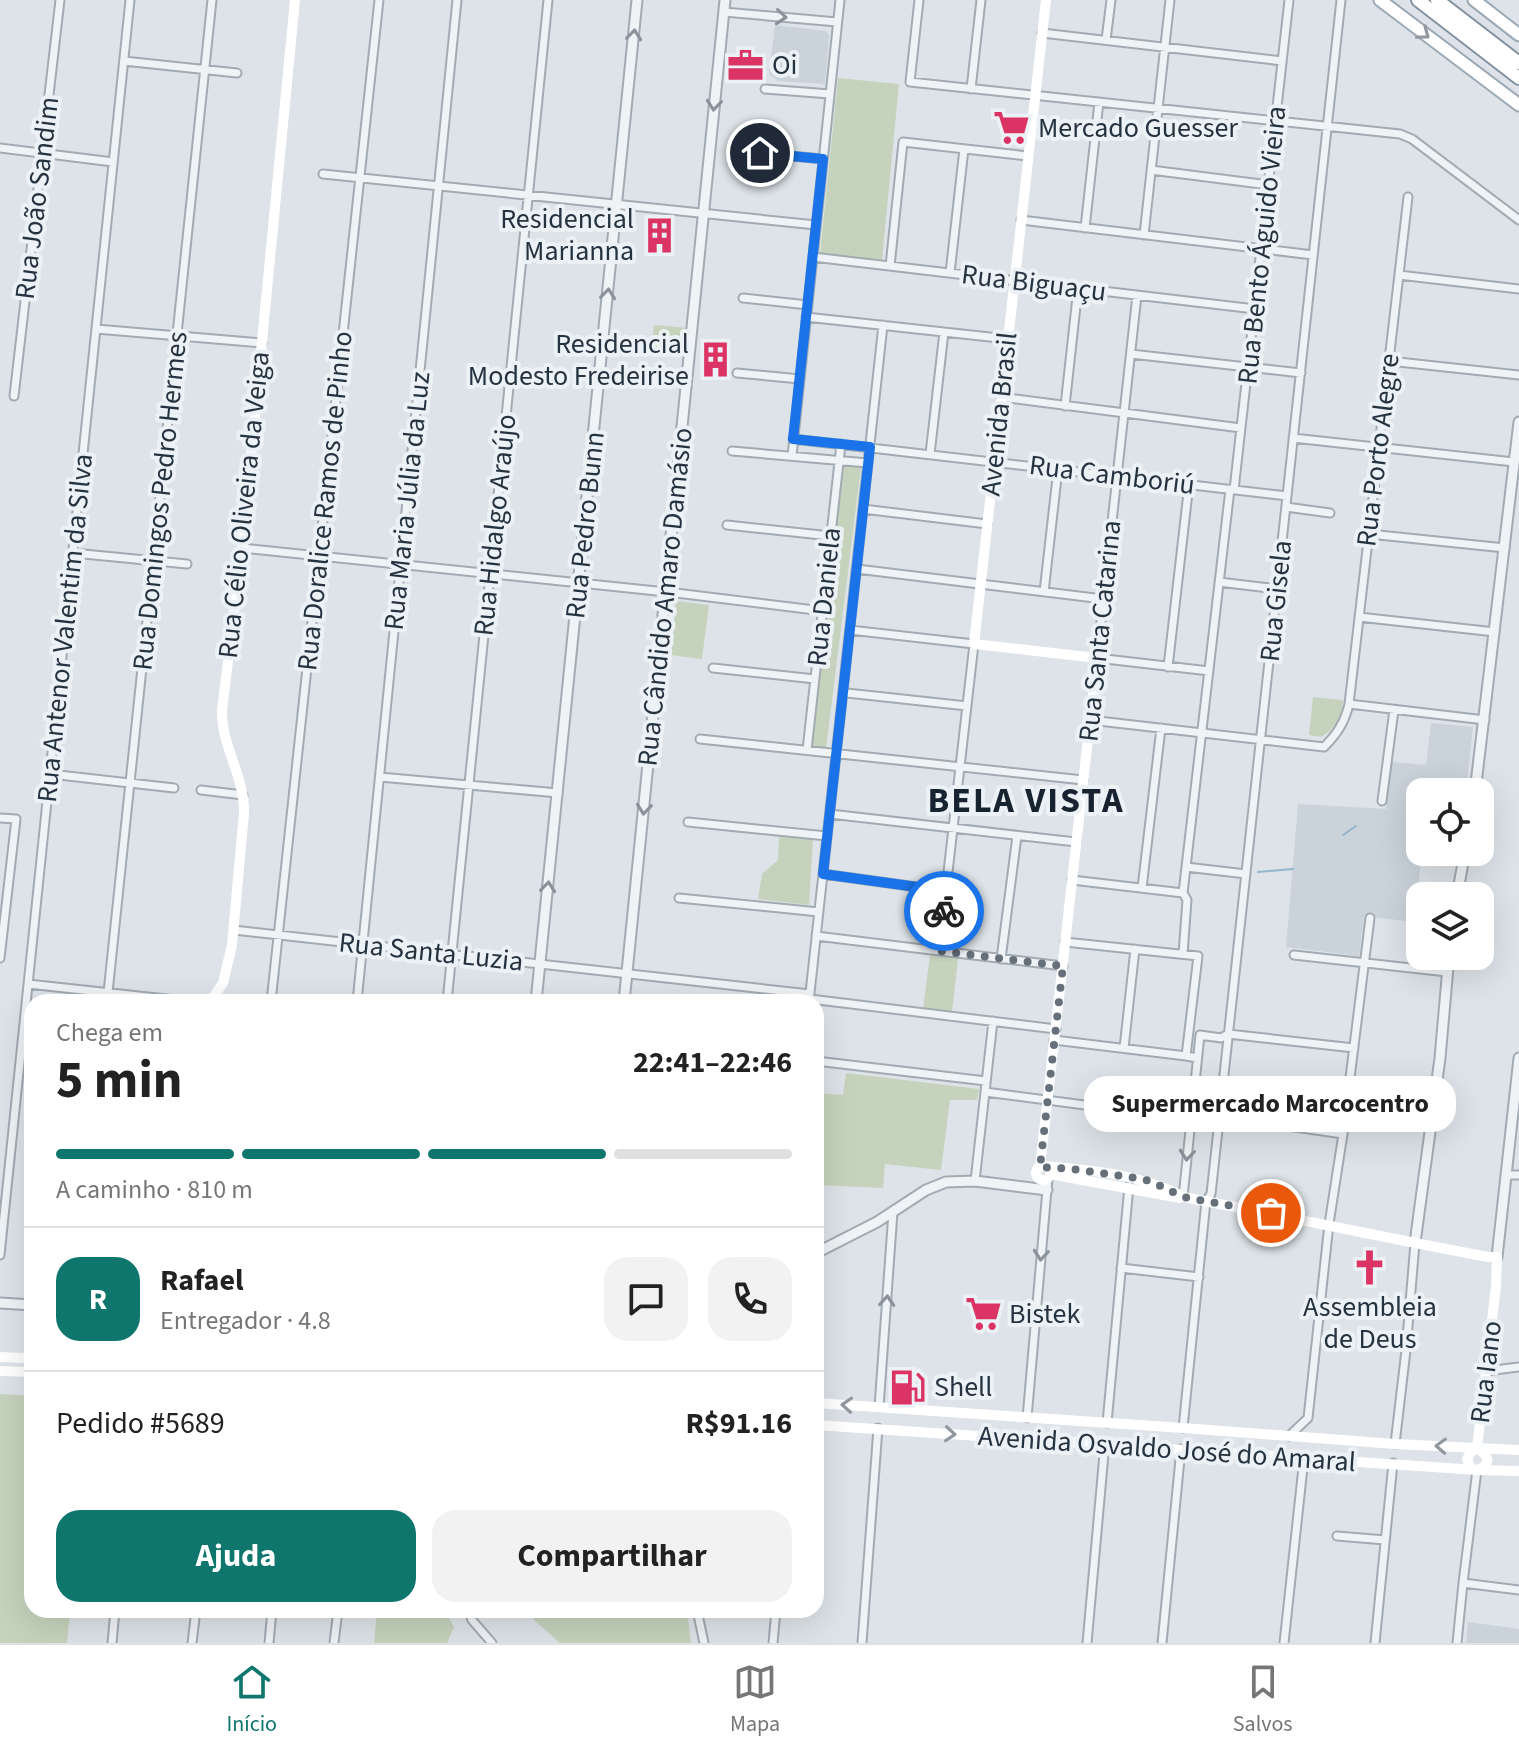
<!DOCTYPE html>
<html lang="pt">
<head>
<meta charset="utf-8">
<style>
	body { margin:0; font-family:"Source Sans 3",sans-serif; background:#f2f2f2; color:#222; height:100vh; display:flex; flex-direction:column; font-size:30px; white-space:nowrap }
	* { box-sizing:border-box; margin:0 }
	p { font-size:26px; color:#767676 }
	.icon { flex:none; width:44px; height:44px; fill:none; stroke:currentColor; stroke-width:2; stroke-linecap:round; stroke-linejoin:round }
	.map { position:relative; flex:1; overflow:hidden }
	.details { position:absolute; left:24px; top:994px; width:800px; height:624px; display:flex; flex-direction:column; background:#fff; border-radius:24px; box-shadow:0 8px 32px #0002 }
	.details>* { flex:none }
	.tools { position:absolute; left:1406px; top:778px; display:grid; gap:16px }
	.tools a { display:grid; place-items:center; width:88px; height:88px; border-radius:16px; background:#fff; box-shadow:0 8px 32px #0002; font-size:40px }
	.pin { position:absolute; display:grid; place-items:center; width:68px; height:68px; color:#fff; margin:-34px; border:4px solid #fff; border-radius:50%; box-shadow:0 2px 8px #0007 }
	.courier { position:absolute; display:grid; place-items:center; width:80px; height:80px; margin:-40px; border:6px solid #1a73e8; border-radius:50%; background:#fff; color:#222; box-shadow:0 2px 10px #0007 }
	.bubble { position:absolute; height:56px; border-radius:24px; background:#fff; box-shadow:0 8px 32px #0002; font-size:26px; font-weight:700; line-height:56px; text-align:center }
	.overview em { font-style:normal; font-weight:700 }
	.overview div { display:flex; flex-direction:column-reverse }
	.overview { display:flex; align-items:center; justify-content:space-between; height:136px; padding:0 32px }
	h1 { font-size:52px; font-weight:700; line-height:60px }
	.bar { display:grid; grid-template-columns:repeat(4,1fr); gap:12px 8px; align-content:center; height:96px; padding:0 32px }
	.bar i { height:10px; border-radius:6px; background:#e0e0e0 }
	.bar .selected { background:#0f766e }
	.bar p { grid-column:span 4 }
	.line { display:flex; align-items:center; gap:20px; padding:0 32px; border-top:2px solid #e0e0e0 }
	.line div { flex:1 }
	.round { display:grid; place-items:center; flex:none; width:84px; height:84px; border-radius:24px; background:#f2f2f2 }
	.cta { display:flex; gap:16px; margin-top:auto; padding:16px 32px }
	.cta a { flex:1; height:92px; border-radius:24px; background:#0f766e; color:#fff; font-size:32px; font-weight:700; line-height:92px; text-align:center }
	.cta a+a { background:#f2f2f2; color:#222 }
	.menu { display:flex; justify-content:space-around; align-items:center; height:112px; border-top:2px solid #e0e0e0; background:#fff; font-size:22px; color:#767676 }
	.menu a { display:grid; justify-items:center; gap:4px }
	.menu .selected { color:#0f766e }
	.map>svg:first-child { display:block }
</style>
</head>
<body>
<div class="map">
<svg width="1519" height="1643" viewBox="0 0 1519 1643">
	<rect width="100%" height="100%" fill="#dde3e8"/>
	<path fill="#cad2da" d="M 775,25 L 826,31 L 829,35 L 825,84 L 778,81 L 769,74 Z
		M 1431,723 L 1473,727 L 1466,792 L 1420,792 L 1420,852 L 1422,852 L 1414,922 L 1364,916 L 1359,956 L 1286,947 L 1298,804 L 1386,809 L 1392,762 L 1426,765 Z
		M 1468,1622 L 1519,1629 L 1519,1643 L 1466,1643 Z"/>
	<path fill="#c5d3bd" d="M 838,78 L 899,84 L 882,260 L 820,254 Z
		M 654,325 L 689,328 L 687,357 L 651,353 Z
		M 843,465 L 861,467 L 826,749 L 812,748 Z
		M 676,601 L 709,605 L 702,659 L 671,655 Z
		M 1313,697 L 1343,700 C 1343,717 1336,728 1321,737 L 1309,735 Z
		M 779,837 L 813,839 L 809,905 L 758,899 L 762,874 L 778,860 Z
		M 930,955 L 958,959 L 952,1012 L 923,1009 Z
		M 846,1073 L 979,1089 L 977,1100 L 950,1100 L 941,1170 L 885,1164 L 883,1188 L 816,1185 L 816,1093 L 843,1095 Z
		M 0,1394 L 32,1396 L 32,1610 L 70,1610 L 67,1643 L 0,1643 Z
		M 377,1610 L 444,1610 L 454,1627 L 447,1643 L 374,1643 Z
		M 533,1610 L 687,1610 L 691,1643 L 560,1643 L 534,1620 Z"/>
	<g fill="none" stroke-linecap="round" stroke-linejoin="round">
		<path stroke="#93b7cc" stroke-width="2" d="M 1343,835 L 1356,826
			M 1258,872 L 1293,869"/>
		<defs>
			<path id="minor" d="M 919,0 L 910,82 L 1400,134 L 1412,139 L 1519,220
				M 724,12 L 837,22
				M 1042,33 L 1282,61
				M 1106,40 L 1111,0
				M 124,61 L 237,73
				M 765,89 L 830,94
				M 971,89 L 981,0
				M 0,148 L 113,162
				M 760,153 L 823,159
				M 1151,170 L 1269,185
				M 323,174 L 816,225
				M 1021,220 L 1313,255
				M 1085,228 L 1099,102
				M 1144,235 L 1170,0
				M 813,257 L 1255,309
				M 890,266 L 903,142 L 1028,156
				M 950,273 L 964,149
				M 1399,275 L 1519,289
				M 1137,295 L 1097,658 L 1209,671
				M 743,298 L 808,305
				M 806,317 L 1008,339
				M 96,329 L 262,343
				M 1131,354 L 1301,373
				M 1389,361 L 1519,375
				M 737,373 L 800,379
				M 14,396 L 60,0
				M 1001,397 L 1241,428
				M 1065,406 L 1078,288
				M 1293,438 L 1514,462
				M 793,439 L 1287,496
				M 732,451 L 868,463
				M 930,454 L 944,332
				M 792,456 L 840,0
				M 1234,490 L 1289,0
				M 1286,507 L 1330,513
				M 863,509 L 987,524
				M 727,525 L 831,536
				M 1369,534 L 1505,548
				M 242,548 L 676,593 L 823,611
				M 73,553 L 187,564
				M 857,569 L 1103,599
				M 1219,582 L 1277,589
				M 1044,592 L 1058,469
				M 1359,617 L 1495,632
				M 850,630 L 974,644 L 939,951
				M 1168,667 L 1189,484
				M 713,668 L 815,679
				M 843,690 L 847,693 L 967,706
				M 1349,704 L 1485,720
				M 1090,720 L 1324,747 C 1337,734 1345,722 1349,704 L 1408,197
				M 700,739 L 1083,780
				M 807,750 L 841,444
				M 50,774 L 174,788
				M 380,777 L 558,793
				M 201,790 L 243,795
				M 1382,801 L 1394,710
				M 830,814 L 1076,842
				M 0,818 L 16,819 L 0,958
				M 688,822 L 827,836
				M 1186,867 L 1246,874
				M 823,874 L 946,891
				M 1072,880 L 1183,893
				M 1142,888 L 1161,728
				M 679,898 L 819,912
				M 234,930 L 810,994
				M 816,936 L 1063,966
				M 1065,942 L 1198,956 L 1186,1056 L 1197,1058
				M 1183,954 L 1187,900 L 1183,893 L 1230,489
				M 1294,955 L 1447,972
				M 1001,959 L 1017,836
				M 28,984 L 194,1002
				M 810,999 L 1056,1029
				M 107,1002 L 212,0
				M 271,1002 L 379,0
				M 357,1002 L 457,0
				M 447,1002 L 548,0
				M 809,1002 L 883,325
				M 1054,1040 L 1186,1056
				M 1124,1048 L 1135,949
				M 816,1061 L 986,1081
				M 985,1092 L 1191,1119
				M 1267,1123 L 1343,1134
				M 1506,1175 L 1519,1175
				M 975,1181 L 993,1021
				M 1183,1197 L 1200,1035 L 1221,1038 L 1228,1034 L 1354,1048
				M 0,1255 L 130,0
				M 1121,1268 L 1199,1277
				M 1486,1371 L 1519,1367
				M 879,1407 L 893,1212
				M 1027,1418 L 1048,1178
				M 1107,1423 L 1129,1186
				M 1183,1428 L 1206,1201 L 1211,1194 L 1341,0
				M 1289,1436 L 1308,1418 L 1329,1224 L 1343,1134 L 1370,918
				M 1395,1444 L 1406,1350 L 1415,1243
				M 1337,1536 L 1385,1540
				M 1463,1583 L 1519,1590
				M 469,1610 L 472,1620 L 492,1643
				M 697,1610 L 704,1643
				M 112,1643 L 115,1610
				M 192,1643 L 196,1610
				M 269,1643 L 272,1610
				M 334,1643 L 338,1610
				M 773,1643 L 776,1610
				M 862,1643 L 878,1428
				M 1087,1643 L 1105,1443
				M 1162,1643 L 1181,1449
				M 1284,1643 L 1304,1458
				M 1375,1643 L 1393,1463
				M 1457,1643 L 1463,1583 L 1477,1470"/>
			<path id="tertiary" d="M 1475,792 L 1519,422
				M 1457,896 L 1465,852
				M 536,1002 L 637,0
				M 624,1002 L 725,0
				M 1415,1243 L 1440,1058 L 1449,956
				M 816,1253 L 877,1222 L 926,1190 L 946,1182 L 975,1181 L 1047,1190
				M 1497,1257 L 1519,1058
				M 0,1303 L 32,1305"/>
			<path id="primary" d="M 1380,0 L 1519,105
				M 1474,0 L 1519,35"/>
			<path id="motorway" d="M 1418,0 L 1519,78
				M 1437,0 L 1519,63"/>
		</defs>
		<use href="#minor" stroke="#a2aab2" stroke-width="11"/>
		<use href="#tertiary" stroke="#a2aab2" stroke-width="13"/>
		<use href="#primary" stroke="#9ba9b5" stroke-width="15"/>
		<use href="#motorway" stroke="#8392a0" stroke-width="16"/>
		<use href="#minor" stroke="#f0f3f6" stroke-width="7"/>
		<use href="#tertiary" stroke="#f0f3f6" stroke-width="9"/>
		<path stroke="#fff" stroke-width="10" d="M 210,1002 L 223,983 L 232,945 L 244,813 C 245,777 221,746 222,710 L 242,548 L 295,0
			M1036 1173a7 7 0 1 1 14 0a7 7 0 1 1-14 0Z
			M 1045,1166 C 1090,1170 1137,1174 1178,1194
			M 1040,1167 L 1097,658 L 974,644 L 1046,0
			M 1050,1174 L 1180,1198 L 1183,1197 C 1285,1216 1386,1238 1488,1257 L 1497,1257 L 1496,1286 L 1477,1448
			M 0,1357 L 22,1358 L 32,1355
			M 0,1371 L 32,1372
			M 816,1403 L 1183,1428 L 1395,1444 L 1519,1450
			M 816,1425 L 1477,1470 L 1519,1471
			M 1477,1448 C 1488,1455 1493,1464 1477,1470 L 1470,1467 L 1467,1459 L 1471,1452 Z"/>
		<use href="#primary" stroke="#fff" stroke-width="11"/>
		<use href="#motorway" stroke="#fff" stroke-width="12"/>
	</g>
	<defs><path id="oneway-chevron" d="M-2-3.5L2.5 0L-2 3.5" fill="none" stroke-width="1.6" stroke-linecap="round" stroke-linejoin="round" transform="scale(2)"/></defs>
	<g stroke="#8a929b">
		<use href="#oneway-chevron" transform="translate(781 17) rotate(5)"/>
		<use href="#oneway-chevron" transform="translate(634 35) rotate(-84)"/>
		<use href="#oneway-chevron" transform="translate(714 105) rotate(96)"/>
		<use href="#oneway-chevron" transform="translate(608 294) rotate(-84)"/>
		<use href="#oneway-chevron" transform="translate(644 809) rotate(96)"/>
		<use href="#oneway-chevron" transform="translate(548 887) rotate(-84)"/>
		<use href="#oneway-chevron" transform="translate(1187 1155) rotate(96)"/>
		<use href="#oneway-chevron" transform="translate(1041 1255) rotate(95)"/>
		<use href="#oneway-chevron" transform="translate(887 1301) rotate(-86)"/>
	</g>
	<g stroke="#9298a0">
		<use href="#oneway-chevron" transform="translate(1424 34) rotate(37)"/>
		<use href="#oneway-chevron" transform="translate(847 1405) rotate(-176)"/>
		<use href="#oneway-chevron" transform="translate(950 1434) rotate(4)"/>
		<use href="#oneway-chevron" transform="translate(1441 1446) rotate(-177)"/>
	</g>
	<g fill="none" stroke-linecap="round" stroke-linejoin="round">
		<path stroke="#65707b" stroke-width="8" stroke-dasharray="0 14.4" d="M 944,911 L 939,951 L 1063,966 L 1040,1167 L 1071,1169 L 1130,1177 L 1150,1181 L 1183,1197 L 1271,1213"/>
		<path stroke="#1a73e8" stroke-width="10" d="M 760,153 L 823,159 L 793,439 L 870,447 L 823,874 L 946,891 L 944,911"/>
	</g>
	<defs>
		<symbol id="office-bare" viewBox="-9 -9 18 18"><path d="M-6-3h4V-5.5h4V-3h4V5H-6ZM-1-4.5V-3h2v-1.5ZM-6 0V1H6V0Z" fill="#db3464" stroke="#ecf1f6" stroke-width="2.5" paint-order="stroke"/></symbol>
		<symbol id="supermarket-bare" viewBox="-9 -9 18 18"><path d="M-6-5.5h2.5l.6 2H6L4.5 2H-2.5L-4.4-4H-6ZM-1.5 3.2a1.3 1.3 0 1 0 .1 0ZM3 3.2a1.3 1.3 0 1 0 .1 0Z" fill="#db3464" stroke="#ecf1f6" stroke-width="2.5" paint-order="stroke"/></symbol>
		<symbol id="building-bare" viewBox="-9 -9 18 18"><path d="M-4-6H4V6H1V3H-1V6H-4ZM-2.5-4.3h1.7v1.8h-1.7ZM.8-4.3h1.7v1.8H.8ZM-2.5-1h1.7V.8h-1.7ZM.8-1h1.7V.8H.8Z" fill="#db3464" stroke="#ecf1f6" stroke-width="2.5" paint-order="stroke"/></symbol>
		<symbol id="church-bare" viewBox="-9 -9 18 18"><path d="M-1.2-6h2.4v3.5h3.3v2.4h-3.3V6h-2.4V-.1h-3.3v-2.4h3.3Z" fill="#db3464" stroke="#ecf1f6" stroke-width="2.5" paint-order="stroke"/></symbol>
		<symbol id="fuel-bare" viewBox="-9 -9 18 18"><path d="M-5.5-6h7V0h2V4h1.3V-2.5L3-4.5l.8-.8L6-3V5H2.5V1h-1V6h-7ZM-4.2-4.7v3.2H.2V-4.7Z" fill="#db3464" stroke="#ecf1f6" stroke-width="2.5" paint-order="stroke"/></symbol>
	</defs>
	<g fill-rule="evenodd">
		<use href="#office-bare" x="720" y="40" width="51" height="51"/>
		<use href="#supermarket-bare" x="986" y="102" width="51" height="51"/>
		<use href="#building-bare" x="634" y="210" width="51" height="51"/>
		<use href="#building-bare" x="690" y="334" width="51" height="51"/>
		<use href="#church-bare" x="1344" y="1242" width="51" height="51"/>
		<use href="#supermarket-bare" x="958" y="1288" width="51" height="51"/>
		<use href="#fuel-bare" x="882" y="1362" width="51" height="51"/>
	</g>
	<g text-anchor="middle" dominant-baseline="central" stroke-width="8" stroke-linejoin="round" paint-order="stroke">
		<g font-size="28" fill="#253240" stroke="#ecf1f6" text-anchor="start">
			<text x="772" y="65">Oi</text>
			<text x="1038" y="128">Mercado Guesser</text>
			<text x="634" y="219" text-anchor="end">Residencial<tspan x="634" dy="32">Marianna</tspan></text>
			<text x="689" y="344" text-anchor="end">Residencial<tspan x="689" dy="32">Modesto Fredeirise</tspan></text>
			<text x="1370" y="1307" text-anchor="middle">Assembleia<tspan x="1370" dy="32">de Deus</tspan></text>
			<text x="1009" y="1314">Bistek</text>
			<text x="934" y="1387">Shell</text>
		</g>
		<g font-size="28" fill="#253240" stroke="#ecf1f6">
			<text transform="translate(37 198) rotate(-83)">Rua João Sandim</text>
			<text transform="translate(1262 245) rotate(-84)">Rua Bento Águido Vieira</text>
			<text transform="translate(1034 283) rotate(7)">Rua Biguaçu</text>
			<text transform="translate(999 414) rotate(-84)">Avenida Brasil</text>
			<text transform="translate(1378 450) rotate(-83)">Rua Porto Alegre</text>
			<text transform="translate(1112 475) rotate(7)">Rua Camboriú</text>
			<text transform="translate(160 501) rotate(-84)">Rua Domingos Pedro Hermes</text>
			<text transform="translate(325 501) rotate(-84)">Rua Doralice Ramos de Pinho</text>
			<text transform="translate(407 501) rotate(-84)">Rua Maria Júlia da Luz</text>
			<text transform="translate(244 505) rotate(-84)">Rua Célio Oliveira da Veiga</text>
			<text transform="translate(495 525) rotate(-84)">Rua Hidalgo Araújo</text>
			<text transform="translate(585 525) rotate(-84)">Rua Pedro Bunn</text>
			<text transform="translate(665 597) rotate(-84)">Rua Cândido Amaro Damásio</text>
			<text transform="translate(824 597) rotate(-84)">Rua Daniela</text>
			<text transform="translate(1276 601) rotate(-84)">Rua Gisela</text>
			<text transform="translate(65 628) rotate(-84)">Rua Antenor Valentim da Silva</text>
			<text transform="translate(1100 631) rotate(-84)">Rua Santa Catarina</text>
			<text transform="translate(431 952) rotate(6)">Rua Santa Luzia</text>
			<text transform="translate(1486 1372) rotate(-83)">Rua Iano</text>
			<text transform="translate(1167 1449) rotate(4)">Avenida Osvaldo José do Amaral</text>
		</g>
		<g font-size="36" font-weight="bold" letter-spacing="2" fill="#172331" stroke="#ecf1f6">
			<text x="1026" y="800">BELA VISTA</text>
		</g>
	</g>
</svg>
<div class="tools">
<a><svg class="icon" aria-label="locate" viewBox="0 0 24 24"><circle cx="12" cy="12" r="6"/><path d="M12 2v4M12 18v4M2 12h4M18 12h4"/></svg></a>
<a><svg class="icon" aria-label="layers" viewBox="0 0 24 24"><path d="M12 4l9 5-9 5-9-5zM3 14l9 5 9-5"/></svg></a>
</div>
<div class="pin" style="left:1271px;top:1213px;background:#ea580c"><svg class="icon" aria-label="bag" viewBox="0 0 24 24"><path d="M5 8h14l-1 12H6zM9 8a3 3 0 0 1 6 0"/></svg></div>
<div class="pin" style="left:760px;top:153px;background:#1f2937"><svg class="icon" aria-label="home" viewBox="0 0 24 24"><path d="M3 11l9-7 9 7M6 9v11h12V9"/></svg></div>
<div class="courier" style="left:944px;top:911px"><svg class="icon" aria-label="bike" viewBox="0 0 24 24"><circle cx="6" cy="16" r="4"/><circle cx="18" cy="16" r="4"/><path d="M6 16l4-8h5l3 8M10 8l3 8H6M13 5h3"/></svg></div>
<div class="bubble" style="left:1084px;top:1076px;width:372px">Supermercado Marcocentro</div>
<section class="details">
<div class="overview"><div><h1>5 min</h1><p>Chega em</p></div><em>22:41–22:46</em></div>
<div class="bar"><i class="selected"></i><i class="selected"></i><i class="selected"></i><i></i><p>A caminho · 810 m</p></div>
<div class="line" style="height:144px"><b class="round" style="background:#0f766e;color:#fff">R</b><div><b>Rafael</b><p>Entregador · 4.8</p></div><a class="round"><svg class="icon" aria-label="chat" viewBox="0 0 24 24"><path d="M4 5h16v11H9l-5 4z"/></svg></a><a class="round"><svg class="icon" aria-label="phone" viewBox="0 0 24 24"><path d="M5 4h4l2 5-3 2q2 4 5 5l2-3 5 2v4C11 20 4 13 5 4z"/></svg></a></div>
<div class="line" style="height:104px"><div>Pedido #5689</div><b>R$91.16</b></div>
<div class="cta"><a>Ajuda</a><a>Compartilhar</a></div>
</section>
</div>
<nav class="menu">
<a class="selected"><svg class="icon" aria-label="home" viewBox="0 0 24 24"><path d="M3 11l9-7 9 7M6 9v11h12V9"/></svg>Início</a>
<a><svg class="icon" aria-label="map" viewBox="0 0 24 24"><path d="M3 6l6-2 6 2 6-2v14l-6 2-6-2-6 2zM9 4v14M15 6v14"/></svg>Mapa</a>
<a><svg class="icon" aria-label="saved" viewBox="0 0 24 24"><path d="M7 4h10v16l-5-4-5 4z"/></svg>Salvos</a>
</nav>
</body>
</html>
